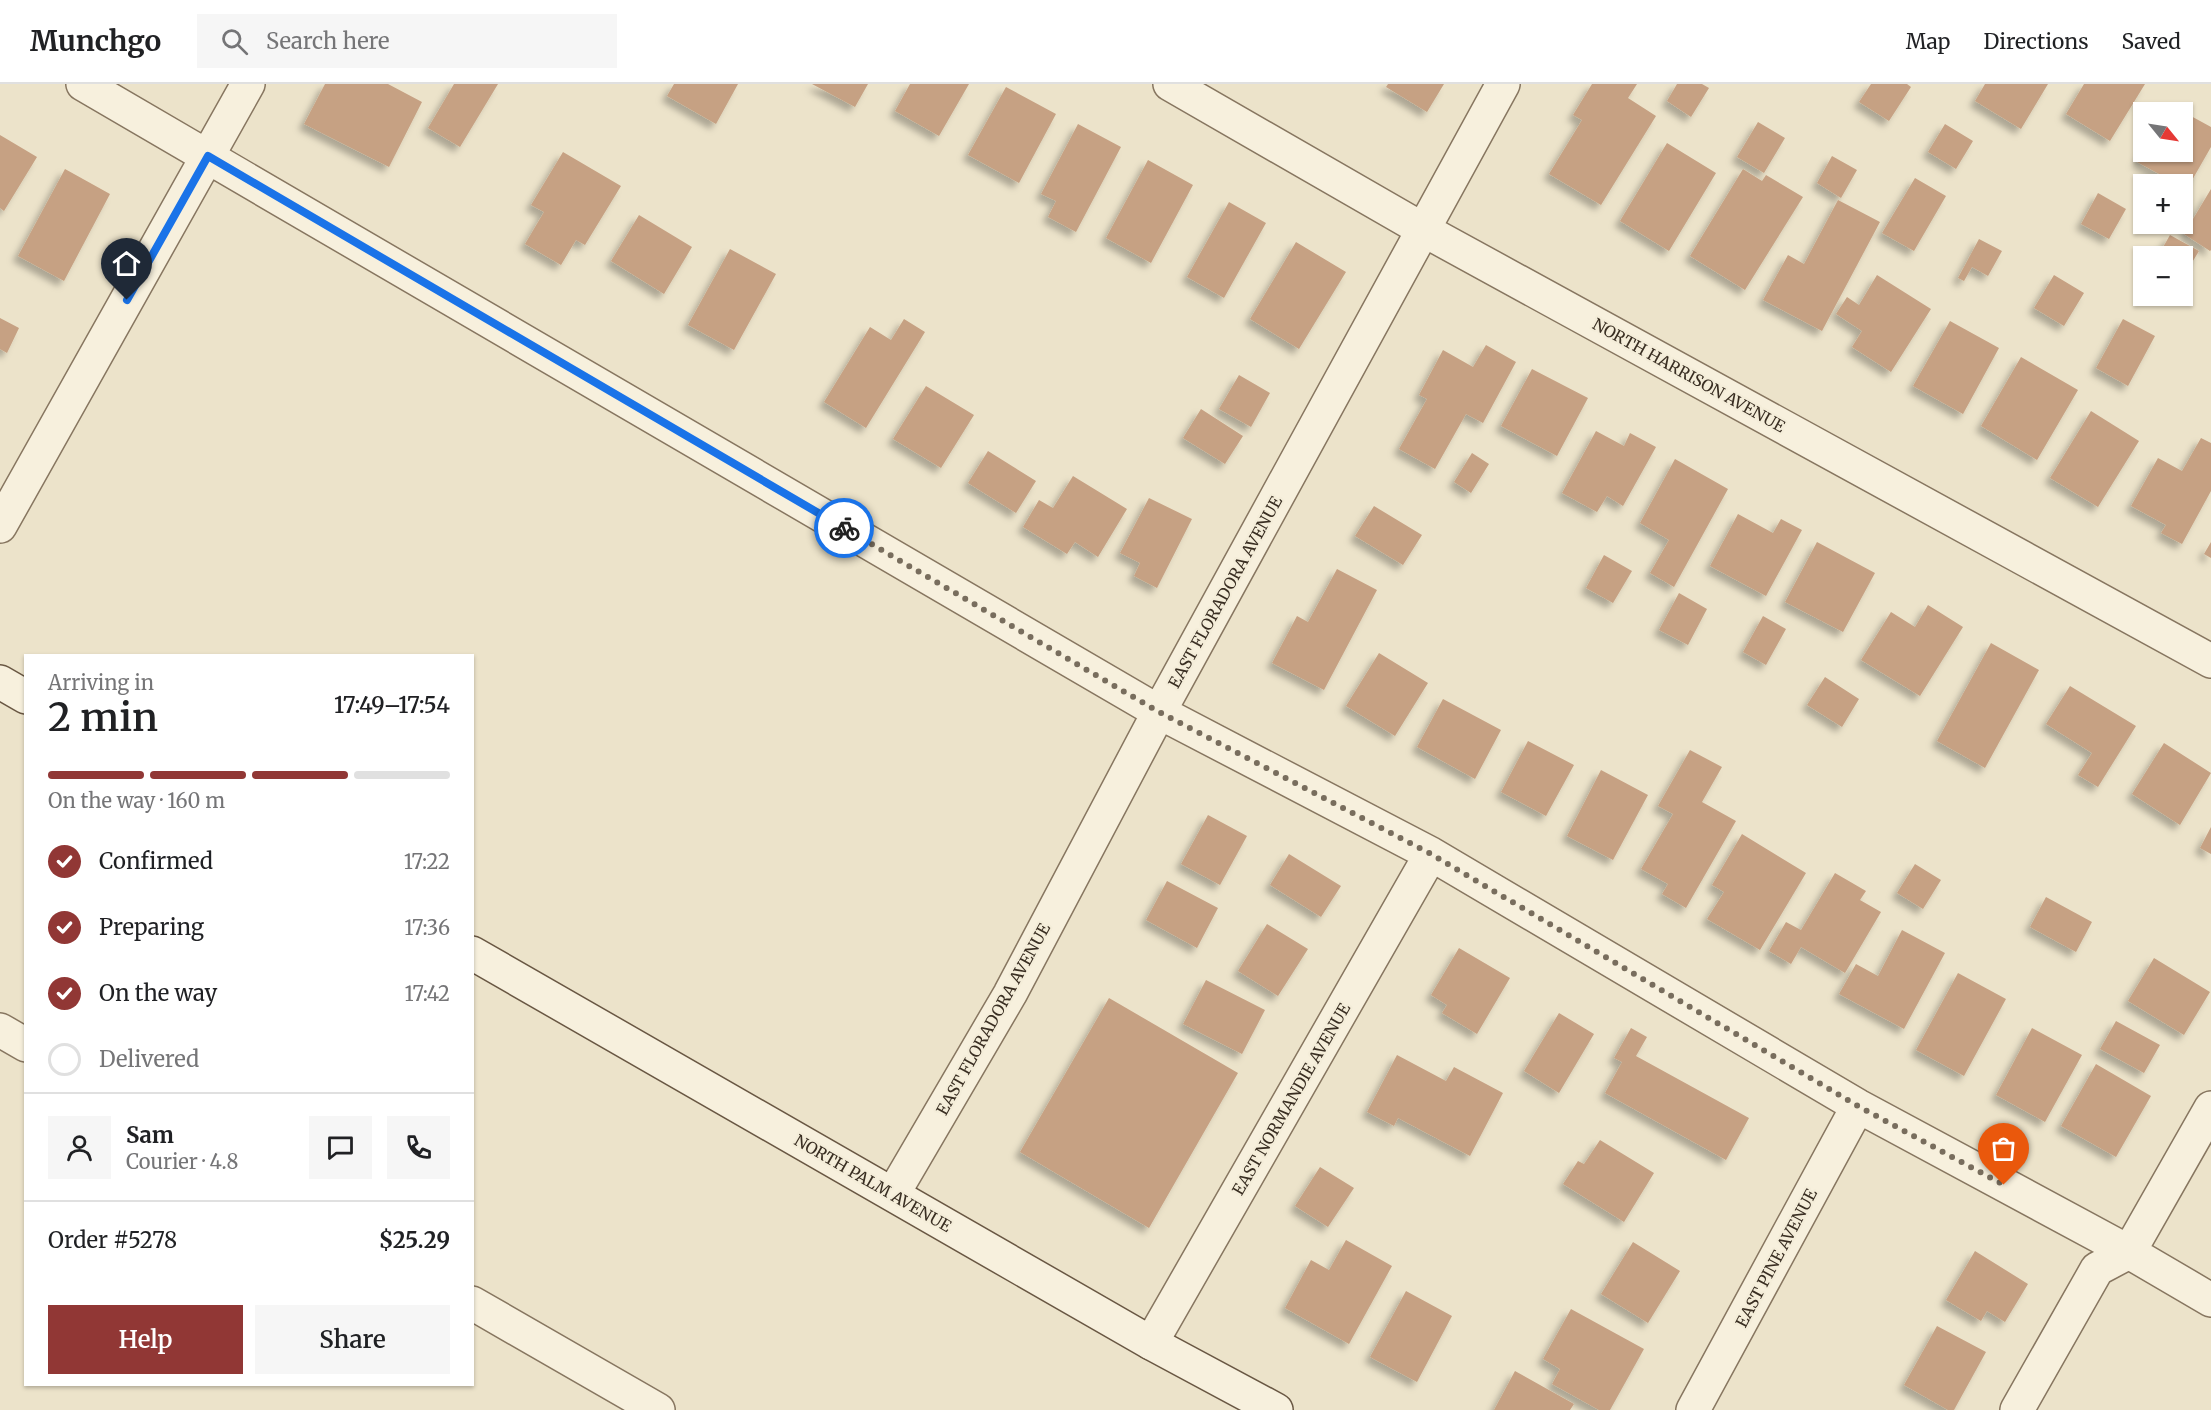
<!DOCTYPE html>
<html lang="en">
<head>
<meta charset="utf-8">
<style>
	body { margin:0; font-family:Merriweather,serif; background:#f6f6f6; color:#202124; height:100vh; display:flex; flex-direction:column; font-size:22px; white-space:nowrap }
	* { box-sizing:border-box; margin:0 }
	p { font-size:20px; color:#757577 }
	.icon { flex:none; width:33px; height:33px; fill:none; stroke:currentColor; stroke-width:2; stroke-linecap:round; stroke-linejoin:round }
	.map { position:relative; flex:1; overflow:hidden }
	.drawer { position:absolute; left:24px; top:570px; width:450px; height:732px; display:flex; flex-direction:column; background:#fff; border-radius:0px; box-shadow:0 2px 4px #0004 }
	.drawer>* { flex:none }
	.needle { width:39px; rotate:120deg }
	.controls { position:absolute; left:2133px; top:18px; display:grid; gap:12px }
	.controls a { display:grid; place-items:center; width:60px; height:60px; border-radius:0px; background:#fff; box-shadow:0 2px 4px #0004; font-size:30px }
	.pin { position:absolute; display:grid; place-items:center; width:51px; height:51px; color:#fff; margin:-62px -26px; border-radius:50% 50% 50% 0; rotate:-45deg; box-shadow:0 0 6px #0007 }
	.pin .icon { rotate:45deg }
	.courier { position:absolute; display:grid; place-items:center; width:60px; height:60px; margin:-30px; border:4px solid #1a73e8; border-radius:50%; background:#fff; color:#222; box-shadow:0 2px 8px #0007 }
	.summary em { font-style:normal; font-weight:600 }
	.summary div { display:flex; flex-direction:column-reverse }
	.summary { display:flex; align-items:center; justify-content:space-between; height:102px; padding:0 24px }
	h1 { font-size:39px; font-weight:600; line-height:45px }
	.bar { display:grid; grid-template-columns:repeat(4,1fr); gap:9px 6px; align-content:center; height:72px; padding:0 24px }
	.bar i { height:8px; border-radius:4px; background:#e0e0e0 }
	.bar .active { background:#913735 }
	.bar p { grid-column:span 4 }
	.line { display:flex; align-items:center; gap:15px; padding:0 24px; border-top:2px solid #e0e0e0 }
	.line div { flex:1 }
	.round { display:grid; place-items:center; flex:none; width:63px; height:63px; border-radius:0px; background:#f6f6f6 }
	ol { padding:0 24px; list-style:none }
	li { display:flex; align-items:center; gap:18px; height:66px }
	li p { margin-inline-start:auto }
	li .icon { padding:6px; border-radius:50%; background:#913735; color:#fff; stroke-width:4 }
	li:last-child { color:#757577 }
	li i { width:33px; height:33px; border:3px solid #e0e0e0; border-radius:50% }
	.button { display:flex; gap:12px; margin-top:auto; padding:12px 24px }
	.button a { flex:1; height:69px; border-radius:0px; background:#913735; color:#fff; font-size:24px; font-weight:600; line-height:69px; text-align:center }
	.button a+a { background:#f6f6f6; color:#202124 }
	header { display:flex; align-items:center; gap:36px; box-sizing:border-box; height:84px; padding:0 30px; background:#fff; border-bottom:2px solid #e0e0e0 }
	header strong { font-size:28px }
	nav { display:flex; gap:33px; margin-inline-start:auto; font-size:21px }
	.search { width:420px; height:54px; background:#f6f6f6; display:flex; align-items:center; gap:15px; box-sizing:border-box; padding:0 21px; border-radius:0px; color:#757577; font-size:22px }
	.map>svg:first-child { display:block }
</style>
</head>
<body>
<header>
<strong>Munchgo</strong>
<div class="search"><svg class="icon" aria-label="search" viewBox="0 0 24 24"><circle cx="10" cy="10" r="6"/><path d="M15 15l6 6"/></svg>Search here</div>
<nav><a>Map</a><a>Directions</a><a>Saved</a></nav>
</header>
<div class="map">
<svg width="2211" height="1326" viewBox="0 0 2211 1326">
	<defs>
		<filter id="shadow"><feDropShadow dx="-5.5" dy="5.5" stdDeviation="3" flood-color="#0004"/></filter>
	</defs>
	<rect width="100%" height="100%" fill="#ece3ca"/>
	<path fill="#c6a183" filter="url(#shadow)" d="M 325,0 L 388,0 L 422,18 L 389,83 L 304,40 Z
		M 454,0 L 498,0 L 460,63 L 428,44 Z
		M 674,0 L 738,0 L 716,40 L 667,12 Z
		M 812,0 L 868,0 L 855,23 Z
		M 910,0 L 969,0 L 939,52 L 895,27 Z
		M 1388,0 L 1444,0 L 1427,28 L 1386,3 Z
		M 1592,0 L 1637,0 L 1628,14 L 1656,32 L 1601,121 L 1549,90 L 1582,36 L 1573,31 Z
		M 1677,0 L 1702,0 L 1709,4 L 1691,33 L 1667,17 Z
		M 1871,0 L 1907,0 L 1911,3 L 1889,37 L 1859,18 Z
		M 1985,0 L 2048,0 L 2021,45 L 1975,17 Z
		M 2084,0 L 2145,0 L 2110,57 L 2066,30 Z
		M 1006,3 L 1056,30 L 1019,99 L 968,71 Z
		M 2169,20 L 2211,43 L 2211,63 L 2187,105 L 2137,78 L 2143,68 L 2182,68 L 2182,28 L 2164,28 Z
		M 1758,38 L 1785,54 L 1764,89 L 1737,73 Z
		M 1078,40 L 1121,63 L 1076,148 L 1048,133 L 1056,117 L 1041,110 Z
		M 1945,40 L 1973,57 L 1956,85 L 1928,68 Z
		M 0,51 L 37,73 L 4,127 L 0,124 Z
		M 1667,59 L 1716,89 L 1669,167 L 1620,137 Z
		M 563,68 L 621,102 L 585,161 L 576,156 L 561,181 L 525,160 L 544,128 L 531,121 Z
		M 1832,72 L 1857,86 L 1841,114 L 1817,99 Z
		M 1148,76 L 1193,101 L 1151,179 L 1106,154 Z
		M 65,85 L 110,110 L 64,197 L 18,172 Z
		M 1743,85 L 1762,97 L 1766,91 L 1803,113 L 1745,206 L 1690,172 Z
		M 1915,94 L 1946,112 L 1914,167 L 1882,149 Z
		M 2211,105 L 2211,166 L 2210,167 L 2184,150 Z
		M 2098,109 L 2126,125 L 2109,155 L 2081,140 Z
		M 1838,116 L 1880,138 L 1822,247 L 1763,216 L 1788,171 L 1804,180 Z
		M 1229,118 L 1266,139 L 1224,214 L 1187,193 Z
		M 639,131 L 692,163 L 664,210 L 611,177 Z
		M 2170,151 L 2199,167 L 2182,195 L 2182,172 L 2158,172 Z
		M 1979,155 L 2002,167 L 1988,192 L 1972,183 L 1964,197 L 1958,194 Z
		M 1296,158 L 1346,188 L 1299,265 L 1250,235 Z
		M 730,165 L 776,190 L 734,266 L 688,241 Z
		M 1877,191 L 1931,225 L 1891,288 L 1852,263 L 1862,247 L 1836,230 L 1847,213 L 1859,221 Z
		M 2054,191 L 2084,209 L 2064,242 L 2034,224 Z
		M 0,234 L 19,244 L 7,269 L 0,265 Z
		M 904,235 L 925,248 L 866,344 L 824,318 L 870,243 L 891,256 Z
		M 2123,235 L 2155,252 L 2128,302 L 2096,284 Z
		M 1950,237 L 1999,264 L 1963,330 L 1913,302 Z
		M 1486,261 L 1516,278 L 1483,339 L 1466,330 L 1435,385 L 1399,365 L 1427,315 L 1419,311 L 1443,266 L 1473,283 Z
		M 2021,273 L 2078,306 L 2037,376 L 1981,342 Z
		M 1532,285 L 1588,314 L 1557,372 L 1501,342 Z
		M 1239,291 L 1270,309 L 1251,343 L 1219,325 Z
		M 926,302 L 974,331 L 941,384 L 893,355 Z
		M 1201,325 L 1243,352 L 1225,380 L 1183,354 Z
		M 2091,327 L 2139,357 L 2098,423 L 2050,394 Z
		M 1596,347 L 1624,362 L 1630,349 L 1656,363 L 1623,422 L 1607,412 L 1597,428 L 1562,409 Z
		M 2201,354 L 2211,359 L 2211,407 L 2182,460 L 2161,449 L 2166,441 L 2131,422 L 2158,374 L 2182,387 Z
		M 988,367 L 1036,397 L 1016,429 L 968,399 Z
		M 1472,369 L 1489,380 L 1471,409 L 1454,398 Z
		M 1675,375 L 1728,405 L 1674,503 L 1650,489 L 1669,456 L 1640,439 Z
		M 1073,392 L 1127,425 L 1098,473 L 1075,458 L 1067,470 L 1023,443 L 1039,416 L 1053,424 Z
		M 1149,414 L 1192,435 L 1157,504 L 1134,492 L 1140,479 L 1120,469 Z
		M 1374,422 L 1422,451 L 1403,481 L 1355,452 Z
		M 1738,430 L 1773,449 L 1781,435 L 1802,446 L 1766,512 L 1710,482 Z
		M 1817,458 L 1875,489 L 1843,548 L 1785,518 Z
		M 2211,458 L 2211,474 L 2204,470 Z
		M 1604,471 L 1632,487 L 1613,519 L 1586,504 Z
		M 1337,485 L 1377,506 L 1324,606 L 1272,579 L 1297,532 L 1308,538 Z
		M 1679,509 L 1707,525 L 1688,561 L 1659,546 Z
		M 1928,521 L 1963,543 L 1920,612 L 1861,576 L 1891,528 L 1915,543 Z
		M 1763,532 L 1786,545 L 1766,581 L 1743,568 Z
		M 1991,559 L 2039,586 L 1985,684 L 1937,657 Z
		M 1379,569 L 1428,599 L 1395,652 L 1346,622 Z
		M 1825,593 L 1859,615 L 1842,643 L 1807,621 Z
		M 2070,602 L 2136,642 L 2098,703 L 2078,691 L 2092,669 L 2046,640 Z
		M 1443,615 L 1501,646 L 1475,695 L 1417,663 Z
		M 1528,657 L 1574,681 L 1546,732 L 1501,708 Z
		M 2164,659 L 2211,689 L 2180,741 L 2132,710 Z
		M 1690,666 L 1722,683 L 1702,718 L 1736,737 L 1686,824 L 1662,810 L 1668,800 L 1641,785 L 1673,730 L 1658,722 Z
		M 1601,686 L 1648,711 L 1613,776 L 1567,752 Z
		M 1208,731 L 1247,752 L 1220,801 L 1181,780 Z
		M 2211,743 L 2211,770 L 2200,764 Z
		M 1742,750 L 1806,789 L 1760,866 L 1707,835 L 1724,808 L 1712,801 Z
		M 1289,770 L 1341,802 L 1321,833 L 1270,801 Z
		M 1915,780 L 1941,796 L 1923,825 L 1897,809 Z
		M 1835,789 L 1866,807 L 1860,816 L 1881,828 L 1845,889 L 1801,863 L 1791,880 L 1769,867 L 1786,838 L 1801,846 Z
		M 1167,797 L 1218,824 L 1197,864 L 1146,836 Z
		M 2046,813 L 2092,838 L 2076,868 L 2030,843 Z
		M 1267,840 L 1308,865 L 1278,912 L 1238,887 Z
		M 1902,846 L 1945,869 L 1904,945 L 1839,910 L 1856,880 L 1878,892 Z
		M 1459,864 L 1510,894 L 1477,950 L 1442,929 L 1447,921 L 1431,911 Z
		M 2154,874 L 2210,908 L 2184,951 L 2128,917 Z
		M 1958,889 L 2006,915 L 1964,992 L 1916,966 Z
		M 1206,896 L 1265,926 L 1242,970 L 1183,940 Z
		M 1109,914 L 1238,989 L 1149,1144 L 1020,1068 Z
		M 1559,929 L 1594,950 L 1559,1009 L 1524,987 Z
		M 2116,937 L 2160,961 L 2144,989 L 2100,965 Z
		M 1631,944 L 1647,953 L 1636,972 L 1749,1034 L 1726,1076 L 1605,1009 L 1622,978 L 1614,974 Z
		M 2032,944 L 2082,971 L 2045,1038 L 1996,1011 Z
		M 1397,971 L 1446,997 L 1454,983 L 1503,1009 L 1470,1072 L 1398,1034 L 1394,1042 L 1367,1028 Z
		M 2096,980 L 2151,1012 L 2116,1073 L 2061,1042 Z
		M 1600,1056 L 1654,1089 L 1624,1138 L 1563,1100 L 1578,1077 L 1584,1080 Z
		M 1320,1083 L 1354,1104 L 1328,1143 L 1295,1122 Z
		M 1346,1156 L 1392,1182 L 1349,1260 L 1285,1224 L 1311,1176 L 1329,1186 Z
		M 1633,1158 L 1680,1187 L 1648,1239 L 1601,1210 Z
		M 1975,1167 L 2028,1200 L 2005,1238 L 1987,1227 L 1981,1237 L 1946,1216 Z
		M 1406,1207 L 1452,1232 L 1417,1298 L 1370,1273 Z
		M 1571,1225 L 1644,1265 L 1610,1326 L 1599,1326 L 1552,1300 L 1560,1285 L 1543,1275 Z
		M 1937,1242 L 1986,1268 L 1954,1326 L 1948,1326 L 1904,1301 Z
		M 1515,1287 L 1574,1320 L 1570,1326 L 1494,1326 Z"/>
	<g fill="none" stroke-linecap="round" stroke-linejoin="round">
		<defs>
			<path id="street" d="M 83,0 L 1159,628 L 1431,770 L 1858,1022 L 2129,1168 L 2211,1216
				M 1170,0 L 1422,145 L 2211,577
				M 0,442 L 248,0
				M 0,946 L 26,961
				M 893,1110 L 1010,910 L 1159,628 L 1503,0
				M 472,1219 L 658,1326
				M 1151,1259 L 1431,770
				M 1693,1326 L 1858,1022
				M 2017,1326 L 2097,1185 L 2129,1168 L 2211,1024"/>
			<path id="secondary" d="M 0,598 L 26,613
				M 472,869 L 1151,1259 L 1276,1326"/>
		</defs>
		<use href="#street" stroke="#877660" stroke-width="36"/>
		<use href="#secondary" stroke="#695743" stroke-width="36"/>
		<use href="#street" stroke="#f7f0dd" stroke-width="33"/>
		<use href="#secondary" stroke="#f7f0dd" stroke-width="33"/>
	</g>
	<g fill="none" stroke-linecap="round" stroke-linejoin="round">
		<path stroke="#786d5d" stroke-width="6" stroke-dasharray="0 10.8" d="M 844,444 L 1159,628 L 1431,770 L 1858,1022 L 2004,1101"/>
		<path stroke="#1a73e8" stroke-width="8" d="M 127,216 L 208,72 L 844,444"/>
	</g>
	<g text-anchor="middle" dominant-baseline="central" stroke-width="4.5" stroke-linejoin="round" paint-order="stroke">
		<g font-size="16" fill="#392e22" stroke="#f4edd9">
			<text transform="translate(1689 291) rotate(29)">NORTH HARRISON AVENUE</text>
			<text transform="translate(1225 508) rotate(-61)">EAST FLORADORA AVENUE</text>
			<text transform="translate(993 935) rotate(-61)">EAST FLORADORA AVENUE</text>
			<text transform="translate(1291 1015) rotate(-60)">EAST NORMANDIE AVENUE</text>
			<text transform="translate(873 1099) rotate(30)">NORTH PALM AVENUE</text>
			<text transform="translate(1776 1174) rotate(-62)">EAST PINE AVENUE</text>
		</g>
	</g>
</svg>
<div class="controls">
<a><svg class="needle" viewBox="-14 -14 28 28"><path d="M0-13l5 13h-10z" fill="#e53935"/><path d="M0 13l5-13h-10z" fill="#757577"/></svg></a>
<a>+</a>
<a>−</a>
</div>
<div class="pin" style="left:2004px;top:1101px;background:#ea580c"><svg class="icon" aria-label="bag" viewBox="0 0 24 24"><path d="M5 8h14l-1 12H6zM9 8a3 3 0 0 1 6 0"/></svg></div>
<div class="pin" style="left:127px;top:216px;background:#1f2937"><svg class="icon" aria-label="home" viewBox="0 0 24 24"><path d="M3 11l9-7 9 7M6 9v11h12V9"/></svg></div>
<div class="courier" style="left:844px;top:444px"><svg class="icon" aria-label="bike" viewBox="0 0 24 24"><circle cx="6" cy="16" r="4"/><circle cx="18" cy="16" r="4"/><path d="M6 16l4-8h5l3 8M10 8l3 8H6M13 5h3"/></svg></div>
<section class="drawer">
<div class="summary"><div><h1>2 min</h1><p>Arriving in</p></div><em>17:49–17:54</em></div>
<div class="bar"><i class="active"></i><i class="active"></i><i class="active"></i><i></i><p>On the way · 160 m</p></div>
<ol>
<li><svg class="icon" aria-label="check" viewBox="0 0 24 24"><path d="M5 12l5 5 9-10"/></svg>Confirmed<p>17:22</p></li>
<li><svg class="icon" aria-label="check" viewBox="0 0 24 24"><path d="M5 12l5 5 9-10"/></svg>Preparing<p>17:36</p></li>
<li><svg class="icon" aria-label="check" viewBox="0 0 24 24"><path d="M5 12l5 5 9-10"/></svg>On the way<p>17:42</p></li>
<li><i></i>Delivered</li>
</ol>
<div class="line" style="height:108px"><a class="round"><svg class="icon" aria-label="person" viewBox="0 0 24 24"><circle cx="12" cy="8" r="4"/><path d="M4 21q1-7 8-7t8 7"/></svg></a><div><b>Sam</b><p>Courier · 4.8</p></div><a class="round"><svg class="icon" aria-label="chat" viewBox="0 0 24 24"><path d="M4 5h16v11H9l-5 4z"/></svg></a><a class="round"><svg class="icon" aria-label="phone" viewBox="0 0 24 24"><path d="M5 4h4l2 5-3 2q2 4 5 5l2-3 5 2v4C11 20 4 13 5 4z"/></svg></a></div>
<div class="line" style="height:78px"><div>Order #5278</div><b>$25.29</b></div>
<div class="button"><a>Help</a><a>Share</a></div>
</section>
</div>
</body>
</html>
